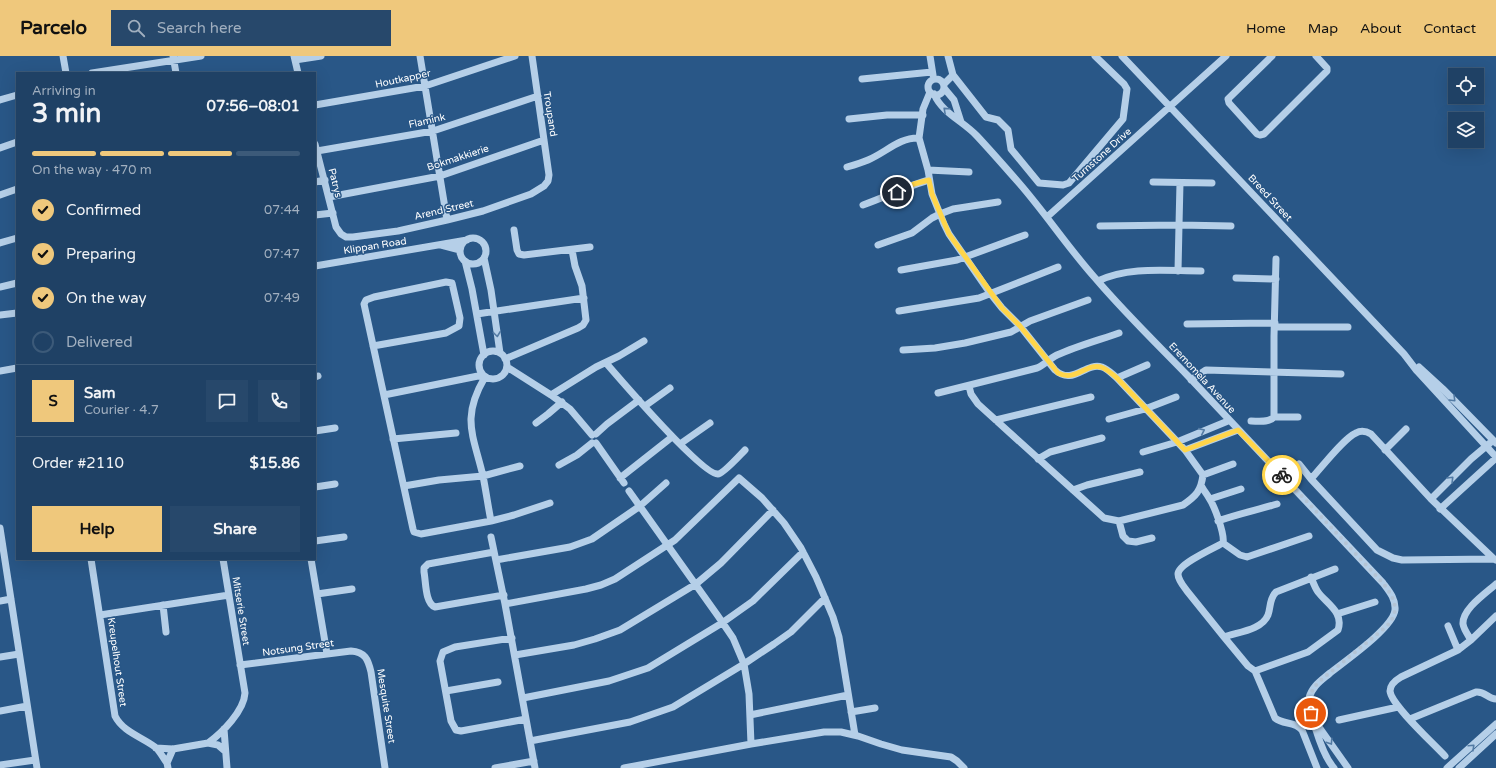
<!DOCTYPE html>
<html lang="en">
<head>
<meta charset="utf-8">
<style>
	body { margin:0; font-family:"Varela Round",sans-serif; background:#27486b; color:#f1f3f6; height:100vh; display:flex; flex-direction:column; font-size:15px; white-space:nowrap }
	* { box-sizing:border-box; margin:0 }
	p { font-size:13px; color:#a1afbf }
	.icon { flex:none; width:22px; height:22px; fill:none; stroke:currentColor; stroke-width:2; stroke-linecap:round; stroke-linejoin:round }
	.map { position:relative; flex:1; overflow:hidden }
	.side { position:absolute; left:16px; top:16px; width:300px; height:488px; display:flex; flex-direction:column; background:#1f4165; border-radius:0px; box-shadow:0 4px 16px #0002,0 0 0 1px #3c5a79 }
	.side>* { flex:none }
	.tools { position:absolute; left:1448px; top:12px; display:grid; gap:8px }
	.tools a { display:grid; place-items:center; width:36px; height:36px; border-radius:0px; background:#1f4165; box-shadow:0 4px 16px #0002,0 0 0 1px #3c5a79; font-size:20px }
	.pin { position:absolute; display:grid; place-items:center; width:34px; height:34px; color:#fff; margin:-17px; border:2px solid #fff; border-radius:50%; box-shadow:0 1px 4px #0007 }
	.courier { position:absolute; display:grid; place-items:center; width:40px; height:40px; margin:-20px; border:3px solid #ffd54a; border-radius:50%; background:#fff; color:#222; box-shadow:0 1px 5px #0007 }
	.overview em { font-style:normal; font-weight:700 }
	.overview div { display:flex; flex-direction:column-reverse }
	.overview { display:flex; align-items:center; justify-content:space-between; height:68px; padding:0 16px }
	h1 { font-size:26px; font-weight:700; line-height:30px }
	.bar { display:grid; grid-template-columns:repeat(4,1fr); gap:6px 4px; align-content:center; height:48px; padding:0 16px }
	.bar i { height:5px; border-radius:3px; background:#3c5a79 }
	.bar .current { background:#efc87c }
	.bar p { grid-column:span 4 }
	.line { display:flex; align-items:center; gap:10px; padding:0 16px; border-top:1px solid #3c5a79 }
	.line div { flex:1 }
	.round { display:grid; place-items:center; flex:none; width:42px; height:42px; border-radius:0px; background:#27486b }
	ol { padding:0 16px; list-style:none }
	li { display:flex; align-items:center; gap:12px; height:44px }
	li p { margin-inline-start:auto }
	li .icon { padding:4px; border-radius:50%; background:#efc87c; color:#111; stroke-width:4 }
	li:last-child { color:#a1afbf }
	li i { width:22px; height:22px; border:2px solid #3c5a79; border-radius:50% }
	.cta { display:flex; gap:8px; margin-top:auto; padding:8px 16px }
	.cta a { flex:1; height:46px; border-radius:0px; background:#efc87c; color:#111; font-size:16px; font-weight:700; line-height:46px; text-align:center }
	.cta a+a { background:#27486b; color:#f1f3f6 }
	header { display:flex; align-items:center; gap:24px; box-sizing:border-box; height:56px; padding:0 20px; background:#efc87c; color:#111 }
	header strong { font-size:19px }
	nav { display:flex; gap:22px; margin-inline-start:auto; font-size:14px }
	.search { width:280px; height:36px; background:#27486b; display:flex; align-items:center; gap:10px; box-sizing:border-box; padding:0 14px; border-radius:0px; color:#a1afbf; font-size:15px }
	.map>svg:first-child { display:block }
</style>
</head>
<body>
<header>
<strong>Parcelo</strong>
<div class="search"><svg class="icon" aria-label="search" viewBox="0 0 24 24"><circle cx="10" cy="10" r="6"/><path d="M15 15l6 6"/></svg>Search here</div>
<nav><a>Home</a><a>Map</a><a>About</a><a>Contact</a></nav>
</header>
<div class="map">
<svg width="1496" height="712" viewBox="0 0 1496 712">
	<rect width="100%" height="100%" fill="#295787"/>
	<g fill="none" stroke-linecap="round" stroke-linejoin="round">
		<path stroke="#b5cfe8" stroke-width="7" d="M 63,0 L 66,17
			M 173,0 L 176,17
			M 294,0 L 298,17
			M 420,0 L 447,164
			M 930,0 L 933,19
			M 1122,0 L 1404,298 L 1417,315 L 1496,401
			M 1272,0 L 1228,43 L 1229,47 L 1257,78 L 1260,79 L 1264,78 L 1327,15 L 1327,12 L 1316,0
			M 295,4 L 321,0
			M 92,17 L 201,0
			M 953,19 L 986,61 L 998,64 L 1008,74 L 1011,93 L 1039,127 L 1063,129 L 1069,127 L 1123,63 L 1127,33 L 1124,28 L 1095,0
			M 862,23 L 932,16
			M928 31a8 8 0 1 1 16 0a8 8 0 1 1-16 0Z
			M 944,28 L 953,19 L 948,0
			M 944,32 L 954,44 L 961,66
			M 930,36 L 923,53 L 919,82 L 928,114 L 932,138 L 944,168 L 949,178 L 990,237 L 1002,252 L 1020,270 L 1055,314 C 1073,330 1085,306 1102,311 C 1108,313 1112,318 1117,322 L 1185,394 L 1203,419 C 1201,435 1196,440 1183,449 L 1119,465 L 1104,462 L 978,348 L 971,338 L 969,330
			M 934,38 C 942,57 963,65 977,80 C 991,95 1005,111 1019,127 C 1046,158 1069,193 1096,223 C 1125,257 1157,288 1188,320 C 1253,389 1318,458 1383,527 C 1389,535 1396,543 1395,554 C 1393,572 1345,605 1330,617 C 1322,624 1312,630 1309,642 C 1307,651 1312,665 1316,674 C 1320,687 1325,702 1334,712
			M 0,44 L 17,39
			M 315,49 L 425,30 L 515,0
			M 849,63 L 887,59 L 923,59
			M 315,88 L 336,171 L 341,178 L 346,181 L 353,181 L 398,175 L 447,164 L 483,155 L 531,138 L 544,130 L 548,125 L 549,119 L 532,0
			M 0,92 L 17,86
			M 317,95 L 433,75 L 538,40
			M 847,111 C 854,109 861,107 868,104 C 885,97 900,81 919,82
			M 928,114 L 969,116
			M 315,126 L 325,124
			M 1153,126 L 1212,127
			M 1180,127 L 1179,169 L 1231,170
			M 0,139 L 17,133
			M 329,141 L 440,120 L 544,84
			M 863,149 C 886,141 907,130 929,124
			M 315,159 L 333,157
			M 1047,161 L 1226,0
			M 1100,170 L 1179,169 L 1178,215
			M 514,174 L 517,194 L 519,198 L 524,199 L 590,191
			M460 195a13 13 0 1 1 26 0a13 13 0 1 1-26 0Z
			M 0,187 L 17,182
			M 441,189 L 460,194
			M 878,189 L 912,177 L 932,162 L 940,158 L 953,153 L 998,146
			M 484,202 L 491,234 L 500,297
			M 465,205 L 472,233 L 484,299
			M 315,210 L 467,184
			M 901,214 L 957,204 L 1025,179
			M 1236,222 L 1276,223
			M 1098,225 C 1129,210 1167,215 1201,215
			M 0,231 L 17,227
			M 899,255 L 979,242 L 1058,211
			M 477,258 L 584,242
			M 0,259 L 17,257
			M 1187,268 L 1275,267
			M 1275,271 L 1348,271
			M 373,290 L 446,277 L 459,270 L 460,262 L 452,227 L 446,226 L 374,241 L 366,244 L 364,248 L 413,473 L 414,476 L 421,478 L 491,465 L 514,459 L 550,447
			M 903,294 L 935,292 L 965,287 L 1011,276 L 1030,265 L 1088,244
			M479 309a14 14 0 1 1 28 0a14 14 0 1 1-28 0Z
			M 505,303 L 578,272 L 583,269 L 586,264 L 582,230 L 575,210 L 572,194
			M 606,307 C 619,322 703,420 718,418 C 723,418 740,399 745,394
			M 507,311 L 551,339 L 570,353 L 592,379
			M 1419,311 L 1443,333 L 1496,387
			M 0,315 L 17,312
			M 315,321 L 318,320
			M 485,321 C 461,362 473,378 483,420 C 486,435 488,450 491,465
			M 1117,322 L 1147,309
			M 1191,324 L 1206,314 L 1341,318
			M 938,337 L 1037,312 C 1044,309 1049,303 1057,299 C 1077,290 1099,284 1119,277
			M 384,339 L 483,319
			M 551,339 L 596,311 L 619,300 L 644,285
			M 645,350 L 670,332
			M 1274,361 L 1274,280 L 1276,203
			M 1109,363 L 1145,353 L 1176,341
			M 996,364 L 1091,341
			M 1251,365 C 1258,365 1269,367 1274,361 L 1298,361
			M 536,367 L 548,358 L 562,346
			M 315,375 L 335,372
			M 596,378 L 607,368 L 639,344
			M 393,383 L 456,377
			M 596,387 L 624,427
			M 680,388 L 710,367
			M 1185,394 L 1238,374
			M 1385,394 L 1406,373
			M 1143,396 L 1177,386 L 1228,365
			M 1038,403 L 1050,396 L 1102,382
			M 1299,408 L 1311,423
			M 559,409 L 577,399 L 592,387
			M 1203,419 L 1233,408
			M 620,422 L 672,381
			M 404,430 L 439,424 L 483,420 L 520,410
			M 315,431 L 335,428
			M 1202,431 C 1204,435 1207,438 1209,442 C 1214,449 1225,478 1223,487 C 1214,492 1178,508 1178,518 C 1178,524 1184,531 1187,535 L 1224,581 C 1238,576 1262,574 1268,559 C 1271,551 1269,543 1276,536 L 1335,513
			M 1073,434 L 1087,429 L 1140,416
			M 629,435 L 718,560 L 733,582 L 744,608 L 749,638 L 751,688
			M 1210,443 L 1241,433
			M 1431,443 L 1471,403 L 1490,387
			M 1440,453 L 1496,402
			M 1119,465 L 1123,480 L 1128,485 L 1136,486 L 1152,482
			M 1218,465 C 1238,458 1257,454 1277,448
			M 0,472 L 37,712
			M 491,481 L 505,548 L 535,712
			M 315,485 L 344,481
			M 1223,487 L 1240,499 L 1247,501 L 1309,480
			M 494,496 L 428,508 L 424,512 L 424,516 C 426,526 425,547 435,551 L 504,539
			M 91,503 L 115,660 C 123,676 142,681 155,691 C 160,695 163,702 167,707
			M 311,503 L 327,598
			M 1494,503 L 1431,443 L 1371,378 C 1366,375 1361,374 1356,377 C 1344,382 1321,412 1311,423 L 1377,494 L 1393,502 L 1402,504 L 1494,503 L 1496,504
			M 496,504 L 570,491 L 592,483 L 640,450 L 666,427
			M 317,538 L 352,533
			M 0,545 L 11,543
			M 505,548 L 586,533 L 601,529 L 615,523 L 675,484 L 739,422 L 762,442 L 784,467 L 801,492 L 816,521 L 833,561 L 839,581 L 855,679
			M 163,549 L 166,576
			M 1337,558 L 1375,546
			M 100,559 L 229,539
			M 1448,570 L 1458,594
			M 1224,581 L 1248,610 L 1255,615 L 1275,662 C 1283,669 1295,665 1302,674 L 1317,712
			M 512,582 L 455,591 L 443,596 L 440,605 L 451,665 L 456,674 L 461,675 L 526,663
			M 1471,584 C 1468,579 1464,574 1463,568 C 1462,553 1486,537 1496,528
			M 515,599 L 574,589 L 595,583 L 620,574 L 696,528 L 721,507 L 773,454
			M 0,601 L 19,598
			M 240,609 L 351,595 C 365,596 368,603 371,616 L 385,712
			M 1255,615 L 1308,596 L 1338,574 C 1344,556 1327,548 1318,536 C 1315,532 1313,526 1311,521
			M 446,635 L 498,626
			M 523,642 L 609,625 L 648,612 L 722,567 L 753,545 L 803,496
			M 0,655 L 27,650
			M 851,656 L 875,652
			M 750,659 L 848,639
			M 1410,663 L 1476,636 C 1485,635 1488,643 1496,643
			M 1314,664 L 1348,712
			M 1339,664 L 1398,651
			M 224,673 L 227,712
			M 530,685 L 630,666 L 673,651 L 744,608 L 774,588 L 791,576 L 825,542
			M 208,687 C 222,677 244,655 245,637 L 223,503
			M 156,692 L 173,693 L 208,687 L 218,689 L 225,695
			M 1445,700 C 1434,688 1391,649 1390,635 C 1390,628 1396,624 1401,621 L 1458,594 L 1471,584 L 1496,560
			M 0,709 L 35,704
			M 168,712 L 167,707 L 173,693
			M 495,712 L 534,705
			M 624,712 L 751,688 L 824,676 L 841,676 L 858,680 L 881,688 L 902,694 L 951,701 L 957,705 L 964,712
			M 1447,712 L 1496,668
			M 1459,712 L 1496,678"/>
	</g>
	<defs><path id="oneway-chevron" d="M-2-3.5L2.5 0L-2 3.5" fill="none" stroke-width="1.6" stroke-linecap="round" stroke-linejoin="round"/></defs>
	<g stroke="#537ba4">
		<use href="#oneway-chevron" transform="translate(946 54) rotate(-138)"/>
		<use href="#oneway-chevron" transform="translate(497 278) rotate(83)"/>
		<use href="#oneway-chevron" transform="translate(1453 343) rotate(45)"/>
		<use href="#oneway-chevron" transform="translate(1202 375) rotate(-24)"/>
		<use href="#oneway-chevron" transform="translate(1451 423) rotate(-45)"/>
		<use href="#oneway-chevron" transform="translate(1330 686) rotate(57)"/>
		<use href="#oneway-chevron" transform="translate(1472 691) rotate(-43)"/>
	</g>
	<g fill="none" stroke-linecap="round" stroke-linejoin="round">
		<path stroke="#b4c4d5" stroke-width="4" stroke-dasharray="0 7.2" d="M 1282,419 L 1383,527 C 1395,543 1401,555 1386,571 L 1321,624 C 1310,634 1307,643 1311,657"/>
		<path stroke="#ffd54a" stroke-width="5" d="M 897,136 L 914,128 L 929,124 L 932,138 L 949,178 L 1002,252 L 1020,270 L 1058,317 C 1076,326 1086,307 1101,311 C 1107,313 1112,318 1117,322 L 1185,394 L 1238,374 L 1282,419"/>
	</g>
	<g text-anchor="middle" dominant-baseline="central" stroke-width="3" stroke-linejoin="round" paint-order="stroke">
		<g font-size="10" fill="#fff" stroke="#295787">
			<text transform="translate(403 23) rotate(-12)">Houtkapper</text>
			<text transform="translate(550 58) rotate(81)">Troupand</text>
			<text transform="translate(427 65) rotate(-13)">Flamink</text>
			<text transform="translate(1102 99) rotate(-42)">Turnstone Drive</text>
			<text transform="translate(458 102) rotate(-18)">Bokmakkierie</text>
			<text transform="translate(335 127) rotate(76)">Patrys</text>
			<text transform="translate(1270 142) rotate(47)">Breed Street</text>
			<text transform="translate(444 154) rotate(-13)">Arend Street</text>
			<text transform="translate(375 190) rotate(-9)">Klippan Road</text>
			<text transform="translate(1202 322) rotate(47)">Eremomela Avenue</text>
			<text transform="translate(241 555) rotate(81)">Mitserie Street</text>
			<text transform="translate(298 592) rotate(-8)">Notsung Street</text>
			<text transform="translate(117 606) rotate(82)">Kreupelhout Street</text>
			<text transform="translate(386 650) rotate(81)">Mesquite Street</text>
		</g>
	</g>
</svg>
<div class="tools">
<a><svg class="icon" aria-label="locate" viewBox="0 0 24 24"><circle cx="12" cy="12" r="6"/><path d="M12 2v4M12 18v4M2 12h4M18 12h4"/></svg></a>
<a><svg class="icon" aria-label="layers" viewBox="0 0 24 24"><path d="M12 4l9 5-9 5-9-5zM3 14l9 5 9-5"/></svg></a>
</div>
<div class="pin" style="left:1311px;top:657px;background:#ea580c"><svg class="icon" aria-label="bag" viewBox="0 0 24 24"><path d="M5 8h14l-1 12H6zM9 8a3 3 0 0 1 6 0"/></svg></div>
<div class="pin" style="left:897px;top:136px;background:#1f2937"><svg class="icon" aria-label="home" viewBox="0 0 24 24"><path d="M3 11l9-7 9 7M6 9v11h12V9"/></svg></div>
<div class="courier" style="left:1282px;top:419px"><svg class="icon" aria-label="bike" viewBox="0 0 24 24"><circle cx="6" cy="16" r="4"/><circle cx="18" cy="16" r="4"/><path d="M6 16l4-8h5l3 8M10 8l3 8H6M13 5h3"/></svg></div>
<section class="side">
<div class="overview"><div><h1>3 min</h1><p>Arriving in</p></div><em>07:56–08:01</em></div>
<div class="bar"><i class="current"></i><i class="current"></i><i class="current"></i><i></i><p>On the way · 470 m</p></div>
<ol>
<li><svg class="icon" aria-label="check" viewBox="0 0 24 24"><path d="M5 12l5 5 9-10"/></svg>Confirmed<p>07:44</p></li>
<li><svg class="icon" aria-label="check" viewBox="0 0 24 24"><path d="M5 12l5 5 9-10"/></svg>Preparing<p>07:47</p></li>
<li><svg class="icon" aria-label="check" viewBox="0 0 24 24"><path d="M5 12l5 5 9-10"/></svg>On the way<p>07:49</p></li>
<li><i></i>Delivered</li>
</ol>
<div class="line" style="height:72px"><b class="round" style="background:#efc87c;color:#111">S</b><div><b>Sam</b><p>Courier · 4.7</p></div><a class="round"><svg class="icon" aria-label="chat" viewBox="0 0 24 24"><path d="M4 5h16v11H9l-5 4z"/></svg></a><a class="round"><svg class="icon" aria-label="phone" viewBox="0 0 24 24"><path d="M5 4h4l2 5-3 2q2 4 5 5l2-3 5 2v4C11 20 4 13 5 4z"/></svg></a></div>
<div class="line" style="height:52px"><div>Order #2110</div><b>$15.86</b></div>
<div class="cta"><a>Help</a><a>Share</a></div>
</section>
</div>
</body>
</html>
